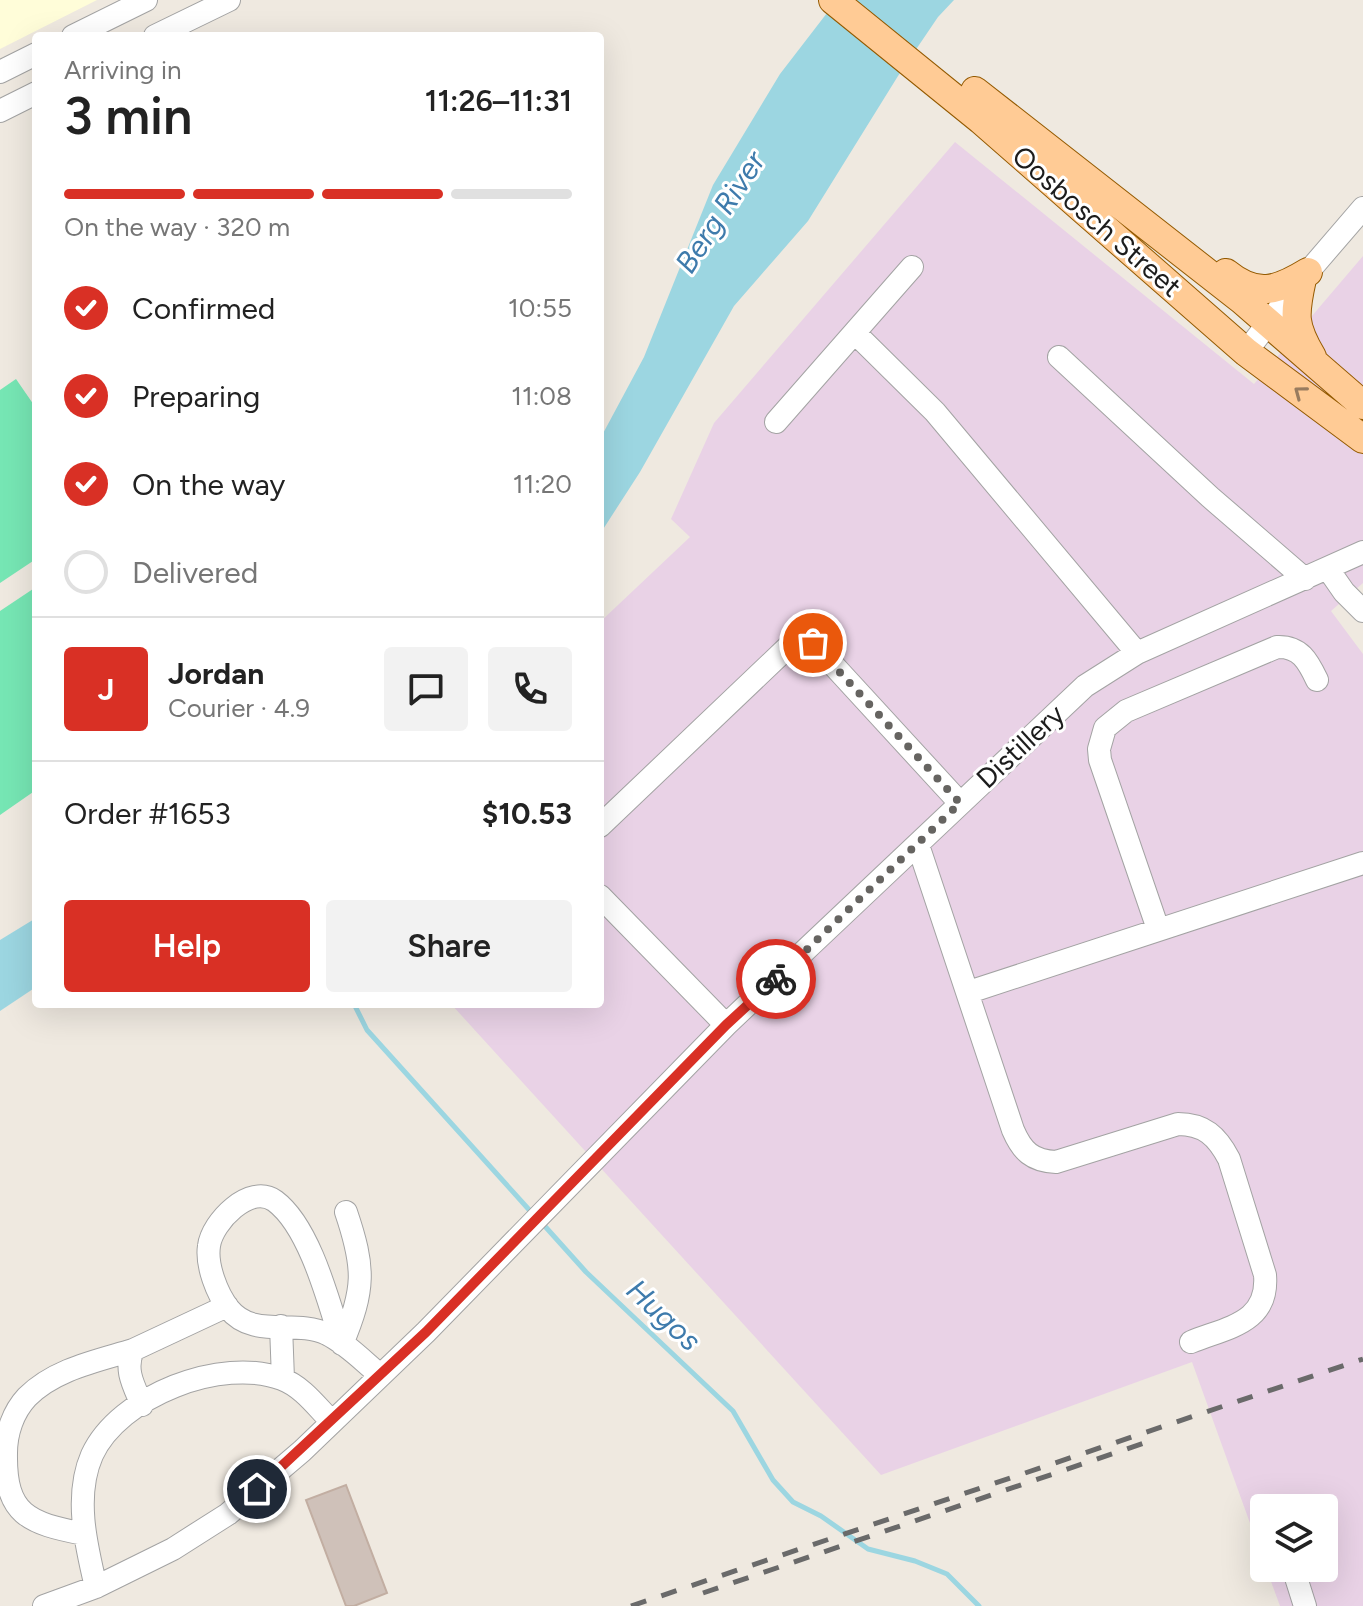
<!DOCTYPE html>
<html lang="en">
<head>
<meta charset="utf-8">
<style>
	body { margin:0; font-family:Figtree,sans-serif; background:#f2f2f2; color:#222; height:100vh; display:flex; flex-direction:column; font-size:30px; white-space:nowrap }
	* { box-sizing:border-box; margin:0 }
	p { font-size:26px; color:#767676 }
	.icon { flex:none; width:44px; height:44px; fill:none; stroke:currentColor; stroke-width:2; stroke-linecap:round; stroke-linejoin:round }
	.map { position:relative; flex:1; overflow:hidden }
	.panel { position:absolute; left:32px; top:32px; width:572px; height:976px; display:flex; flex-direction:column; background:#fff; border-radius:8px; box-shadow:0 8px 32px #0002 }
	.panel>* { flex:none }
	.fabs { position:absolute; left:1250px; top:1494px; display:grid; gap:16px }
	.fabs a { display:grid; place-items:center; width:88px; height:88px; border-radius:8px; background:#fff; box-shadow:0 8px 32px #0002; font-size:40px }
	.pin { position:absolute; display:grid; place-items:center; width:68px; height:68px; color:#fff; margin:-34px; border:4px solid #fff; border-radius:50%; box-shadow:0 2px 8px #0007 }
	.courier { position:absolute; display:grid; place-items:center; width:80px; height:80px; margin:-40px; border:6px solid #d93025; border-radius:50%; background:#fff; color:#222; box-shadow:0 2px 10px #0007 }
	.overview em { font-style:normal; font-weight:600 }
	.overview div { display:flex; flex-direction:column-reverse }
	.overview { display:flex; align-items:center; justify-content:space-between; height:136px; padding:0 32px }
	h1 { font-size:52px; font-weight:600; line-height:60px }
	.bar { display:grid; grid-template-columns:repeat(4,1fr); gap:12px 8px; align-content:center; height:96px; padding:0 32px }
	.bar i { height:10px; border-radius:6px; background:#e0e0e0 }
	.bar .current { background:#d93025 }
	.bar p { grid-column:span 4 }
	.line { display:flex; align-items:center; gap:20px; padding:0 32px; border-top:2px solid #e0e0e0 }
	.line div { flex:1 }
	.round { display:grid; place-items:center; flex:none; width:84px; height:84px; border-radius:8px; background:#f2f2f2 }
	ol { padding:0 32px; list-style:none }
	li { display:flex; align-items:center; gap:24px; height:88px }
	li p { margin-inline-start:auto }
	li .icon { padding:8px; border-radius:50%; background:#d93025; color:#fff; stroke-width:4 }
	li:last-child { color:#767676 }
	li i { width:44px; height:44px; border:4px solid #e0e0e0; border-radius:50% }
	.button { display:flex; gap:16px; margin-top:auto; padding:16px 32px }
	.button a { flex:1; height:92px; border-radius:8px; background:#d93025; color:#fff; font-size:32px; font-weight:600; line-height:92px; text-align:center }
	.button a+a { background:#f2f2f2; color:#222 }
	.map>svg:first-child { display:block }
</style>
</head>
<body>
<div class="map">
<svg width="1363" height="1606" viewBox="0 0 1363 1606">
	<rect width="100%" height="100%" fill="#efe9e0"/>
	<path fill="#e9d2e6" d="M 955,142 L 1254,384 L 1363,256 L 1363,583 L 1331,611 L 1363,654 L 1363,1606 L 1280,1606 L 1266,1568 L 1324,1568 L 1324,1508 L 1264,1508 L 1264,1562 L 1192,1362 L 881,1475 L 451,1004 L 600,1004 L 600,622 L 690,537 L 671,519 L 714,423 Z"/>
	<path fill="#fffdd9" d="M 0,0 L 97,0 L 0,49 Z"/>
	<path fill="#76e6b4" d="M 16,379 L 36,408 L 36,559 L 0,583 L 0,390 Z
		M 36,587 L 36,790 L 0,815 L 0,611 Z"/>
	<path fill="#9cd6e1" d="M 837,0 L 954,0 L 938,17 L 898,76 L 808,221 L 734,306 L 640,472 L 600,534 L 600,439 L 644,357 L 713,185 L 780,74 Z
		M 36,918 L 36,987 L 0,1011 L 0,940 Z"/>
	<g fill="none" stroke-linecap="round" stroke-linejoin="round">
		<path stroke="#9cd6e1" stroke-width="5" d="M 354,1004 L 367,1030 L 532,1213
			M 542,1223 L 586,1272 L 733,1411 L 773,1480 L 793,1502 L 821,1516 L 868,1549 L 915,1561 L 947,1574 L 979,1606"/>
	</g>
	<path fill="#cfc1b9" stroke="#c2aea2" stroke-width="2" d="M 346,1485 L 387,1593 L 354,1606 L 346,1606 L 306,1500 Z"/>
	<g fill="none" stroke-linecap="round" stroke-linejoin="round">
		<defs>
			<path id="minor" d="M 73,36 L 146,0
				M 155,36 L 229,0
				M 0,72 L 36,54
				M 0,111 L 36,93
				M 855,333 L 935,412 L 1137,653
				M 1246,352 L 1302,279 L 1363,208
				M 1059,357 L 1210,497 L 1305,579
				M 776,422 L 912,267
				M 1328,569 L 1344,592 L 1363,611
				M 600,826 L 789,646 L 805,639 L 813,643 L 960,803
				M 918,845 L 1013,1130 C 1022,1151 1032,1161 1056,1162 L 1178,1124 C 1204,1124 1217,1136 1229,1159 L 1265,1275 C 1269,1323 1228,1327 1191,1342
				M 600,896 L 726,1025
				M 1158,929 L 1100,760 L 1099,749 L 1105,728 L 1126,711 L 1277,647 C 1300,646 1308,661 1317,680
				M 969,992 L 1363,863
				M 281,1326 L 283,1379
				M 342,1344 C 329,1303 310,1227 275,1201 C 250,1183 212,1222 209,1246 C 206,1265 217,1294 229,1309 C 253,1339 295,1319 327,1334 C 347,1344 363,1361 380,1375
				M 342,1344 C 365,1289 365,1268 346,1212
				M 142,1405 C 134,1386 124,1370 133,1350 L 227,1306
				M 84,1534 C 28,1523 5,1515 6,1453 C 6,1433 13,1412 27,1397 C 55,1369 97,1361 133,1350
				M 1293,1568 L 1305,1606
				M 96,1587 C 86,1545 74,1496 92,1455 C 119,1396 222,1356 282,1379 C 303,1387 317,1407 332,1422
				M 44,1606 L 96,1587 L 173,1549 L 228,1514 L 302,1451 L 426,1332 L 726,1025 L 1085,686 L 1137,653 L 1363,552"/>
			<path id="major" d="M 833,0 L 981,120 L 1246,352 L 1363,439
				M 975,91 L 1242,300 L 1363,405
				M 1226,273 C 1257,298 1277,291 1308,272
				M 1302,279 C 1294,315 1293,325 1312,357"/>
		</defs>
		<use href="#minor" stroke="#a3a3a3" stroke-width="24"/>
		<use href="#major" stroke="#945a00" stroke-width="30"/>
		<use href="#minor" stroke="#fff" stroke-width="22"/>
		<use href="#major" stroke="#ffcb95" stroke-width="28"/>
		<path stroke="#6a6a6a" stroke-width="5" stroke-dasharray="16 16" stroke-linecap="butt" d="M 703,1593 L 1150,1441
			M 631,1606 L 1363,1359"/>
	</g>
	<defs><path id="oneway-chevron" d="M-2-3.5L2.5 0L-2 3.5" fill="none" stroke-width="1.6" stroke-linecap="round" stroke-linejoin="round" transform="scale(2)"/></defs>
	<use stroke="#997c5f" href="#oneway-chevron" transform="translate(1300 392) rotate(-143)"/>
	<g fill="none" stroke-linecap="round" stroke-linejoin="round">
		<path stroke="#666461" stroke-width="8" stroke-dasharray="0 14.4" d="M 776,979 L 960,803 L 813,643"/>
		<path stroke="#d93025" stroke-width="10" d="M 257,1489 L 426,1332 L 726,1025 L 776,979"/>
	</g>
	<g text-anchor="middle" dominant-baseline="central" stroke-width="6" stroke-linejoin="round" paint-order="stroke">
		<g font-size="28" fill="#1c1c1c" stroke="#fff">
			<text transform="translate(1097 221) rotate(41)">Oosbosch Street</text>
			<text transform="translate(1020 746) rotate(-43)">Distillery</text>
		</g>
		<g font-size="30" font-style="italic" fill="#3e7bac" stroke="#fff">
			<text transform="translate(720 212) rotate(-57)">Berg River</text>
			<text transform="translate(664 1315) rotate(43)">Hugos</text>
		</g>
	</g>
</svg>
<div class="fabs">
<a><svg class="icon" aria-label="layers" viewBox="0 0 24 24"><path d="M12 4l9 5-9 5-9-5zM3 14l9 5 9-5"/></svg></a>
</div>
<div class="pin" style="left:813px;top:643px;background:#ea580c"><svg class="icon" aria-label="bag" viewBox="0 0 24 24"><path d="M5 8h14l-1 12H6zM9 8a3 3 0 0 1 6 0"/></svg></div>
<div class="pin" style="left:257px;top:1489px;background:#1f2937"><svg class="icon" aria-label="home" viewBox="0 0 24 24"><path d="M3 11l9-7 9 7M6 9v11h12V9"/></svg></div>
<div class="courier" style="left:776px;top:979px"><svg class="icon" aria-label="bike" viewBox="0 0 24 24"><circle cx="6" cy="16" r="4"/><circle cx="18" cy="16" r="4"/><path d="M6 16l4-8h5l3 8M10 8l3 8H6M13 5h3"/></svg></div>
<section class="panel">
<div class="overview"><div><h1>3 min</h1><p>Arriving in</p></div><em>11:26–11:31</em></div>
<div class="bar"><i class="current"></i><i class="current"></i><i class="current"></i><i></i><p>On the way · 320 m</p></div>
<ol>
<li><svg class="icon" aria-label="check" viewBox="0 0 24 24"><path d="M5 12l5 5 9-10"/></svg>Confirmed<p>10:55</p></li>
<li><svg class="icon" aria-label="check" viewBox="0 0 24 24"><path d="M5 12l5 5 9-10"/></svg>Preparing<p>11:08</p></li>
<li><svg class="icon" aria-label="check" viewBox="0 0 24 24"><path d="M5 12l5 5 9-10"/></svg>On the way<p>11:20</p></li>
<li><i></i>Delivered</li>
</ol>
<div class="line" style="height:144px"><b class="round" style="background:#d93025;color:#fff">J</b><div><b>Jordan</b><p>Courier · 4.9</p></div><a class="round"><svg class="icon" aria-label="chat" viewBox="0 0 24 24"><path d="M4 5h16v11H9l-5 4z"/></svg></a><a class="round"><svg class="icon" aria-label="phone" viewBox="0 0 24 24"><path d="M5 4h4l2 5-3 2q2 4 5 5l2-3 5 2v4C11 20 4 13 5 4z"/></svg></a></div>
<div class="line" style="height:104px"><div>Order #1653</div><b>$10.53</b></div>
<div class="button"><a>Help</a><a>Share</a></div>
</section>
</div>
</body>
</html>
